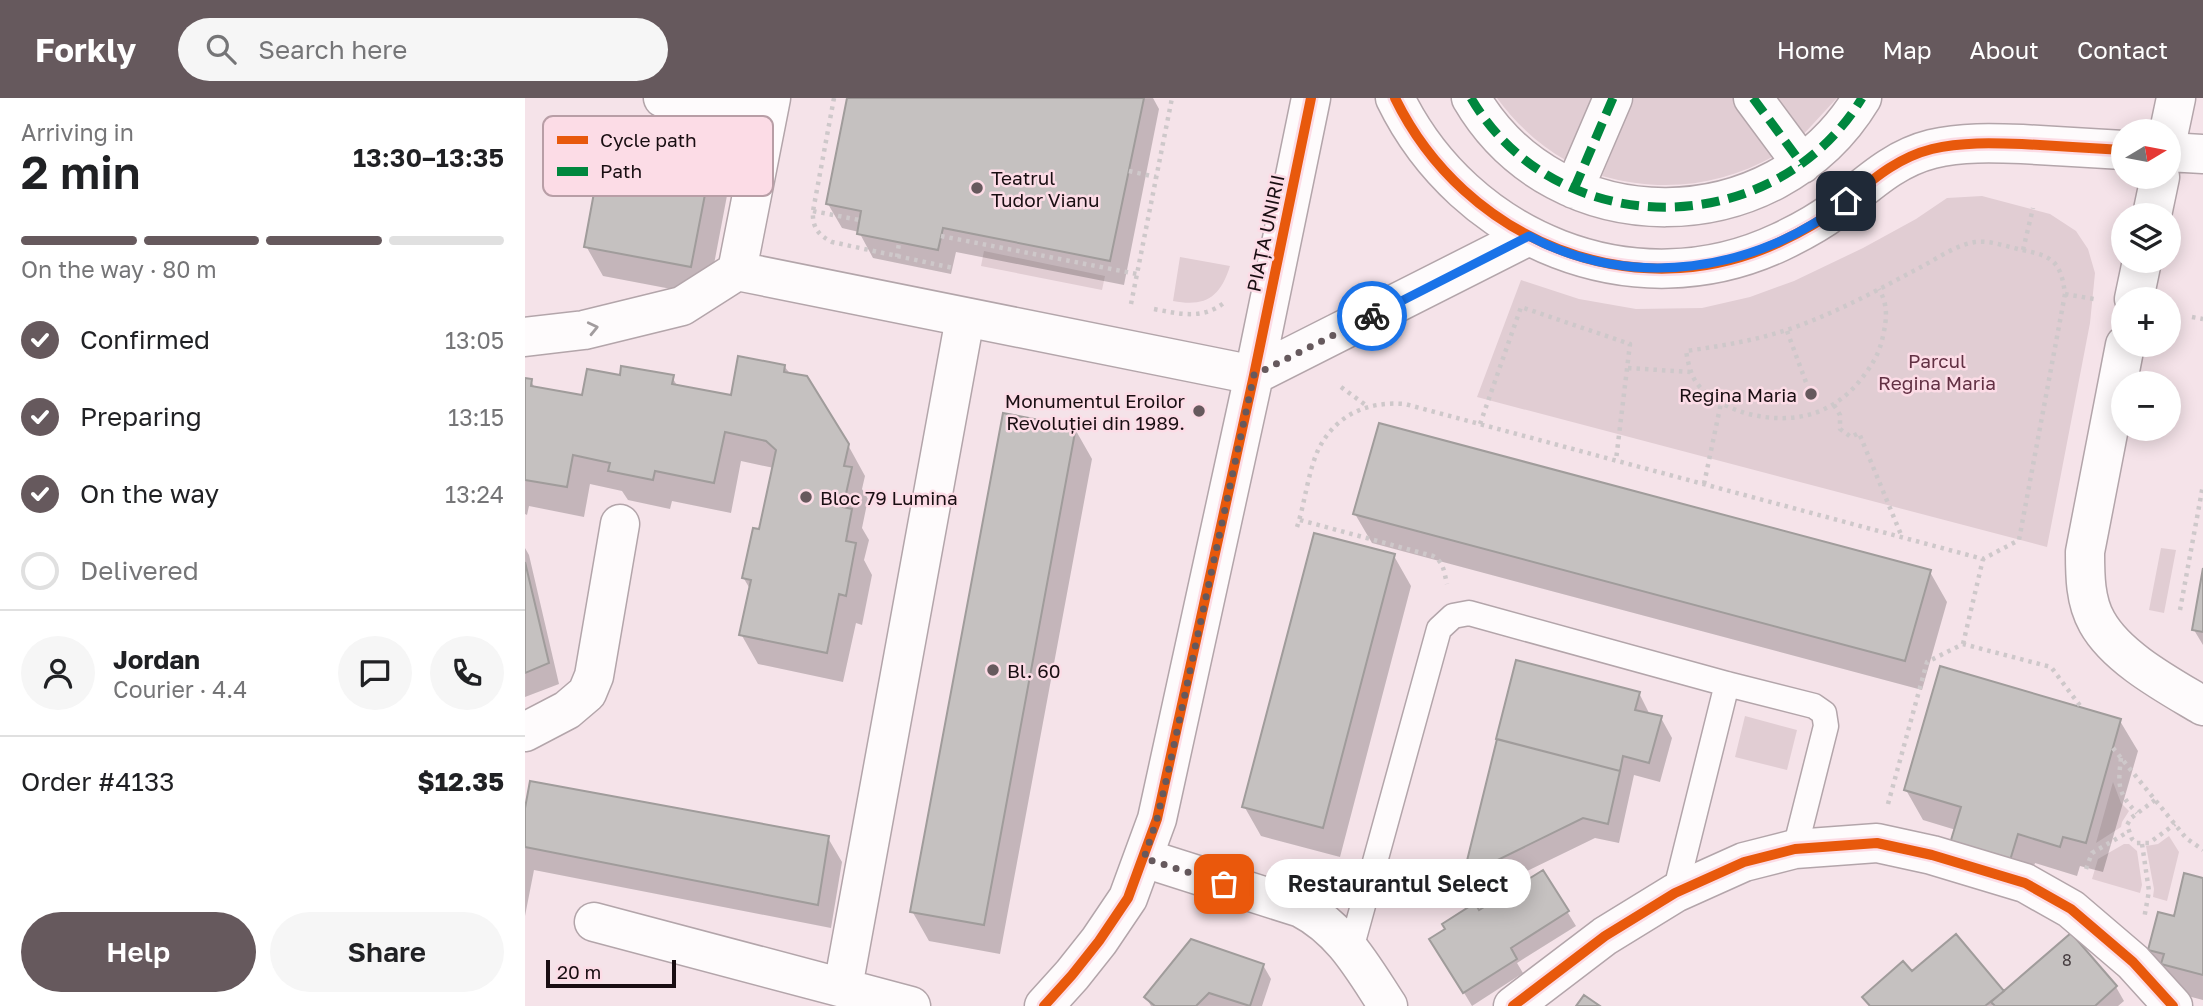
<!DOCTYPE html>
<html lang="en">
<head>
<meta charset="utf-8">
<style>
	body { margin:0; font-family:"Golos Text",sans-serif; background:#f6f6f6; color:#202124; height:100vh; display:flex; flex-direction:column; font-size:26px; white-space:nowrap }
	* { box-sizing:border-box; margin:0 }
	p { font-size:23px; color:#757577 }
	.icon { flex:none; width:38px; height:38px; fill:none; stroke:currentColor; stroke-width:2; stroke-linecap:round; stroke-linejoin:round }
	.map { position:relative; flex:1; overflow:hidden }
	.panel { display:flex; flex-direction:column; background:#fff; width:525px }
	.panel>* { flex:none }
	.needle { width:46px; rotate:80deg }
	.fabs { position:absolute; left:1586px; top:21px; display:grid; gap:14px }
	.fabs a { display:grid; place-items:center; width:70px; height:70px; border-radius:50%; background:#fff; box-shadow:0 4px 18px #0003; font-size:35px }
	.scale { position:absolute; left:21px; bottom:18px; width:130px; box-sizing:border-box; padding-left:7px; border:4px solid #190e12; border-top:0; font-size:19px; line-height:24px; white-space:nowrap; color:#190e12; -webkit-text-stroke:5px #fcdce6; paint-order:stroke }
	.pin { position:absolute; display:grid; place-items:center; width:60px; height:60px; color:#fff; margin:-30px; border-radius:14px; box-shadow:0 4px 10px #0006 }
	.courier { position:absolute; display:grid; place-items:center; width:70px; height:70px; margin:-35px; border:5px solid #1a73e8; border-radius:50%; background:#fff; color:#222; box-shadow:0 2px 9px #0007 }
	.bubble { position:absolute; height:49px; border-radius:24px; background:#fff; box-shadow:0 4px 18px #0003; font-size:23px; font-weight:600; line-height:49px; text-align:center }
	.summary em { font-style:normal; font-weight:600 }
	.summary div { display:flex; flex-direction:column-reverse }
	.summary { display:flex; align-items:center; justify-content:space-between; height:119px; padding:0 21px }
	h1 { font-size:46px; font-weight:600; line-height:52px }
	.bar { display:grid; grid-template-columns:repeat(4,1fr); gap:10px 7px; align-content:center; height:84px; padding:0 21px }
	.bar i { height:9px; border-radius:5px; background:#e0e0e0 }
	.bar .current { background:#66595d }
	.bar p { grid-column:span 4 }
	.line { display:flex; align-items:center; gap:18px; padding:0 21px; border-top:2px solid #e0e0e0 }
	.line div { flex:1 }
	.round { display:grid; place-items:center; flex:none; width:74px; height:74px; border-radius:37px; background:#f6f6f6 }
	ol { padding:0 21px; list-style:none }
	li { display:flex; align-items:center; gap:21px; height:77px }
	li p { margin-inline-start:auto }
	li .icon { padding:7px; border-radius:50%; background:#66595d; color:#fff; stroke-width:4 }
	li:last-child { color:#757577 }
	li i { width:38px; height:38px; border:4px solid #e0e0e0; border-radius:50% }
	.cta { display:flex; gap:14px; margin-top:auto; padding:14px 21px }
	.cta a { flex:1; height:80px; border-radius:42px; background:#66595d; color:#fff; font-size:28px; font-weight:600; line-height:80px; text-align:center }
	.cta a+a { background:#f6f6f6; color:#202124 }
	header { display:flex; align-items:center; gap:42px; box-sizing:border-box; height:98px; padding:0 35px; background:#66595d; color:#fff }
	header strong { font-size:33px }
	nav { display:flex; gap:38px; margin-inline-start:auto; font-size:24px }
	.search { width:490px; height:63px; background:#f6f6f6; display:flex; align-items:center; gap:18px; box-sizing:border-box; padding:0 24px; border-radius:38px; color:#757577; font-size:26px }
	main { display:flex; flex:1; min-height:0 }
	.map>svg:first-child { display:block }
</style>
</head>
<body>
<header>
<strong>Forkly</strong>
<div class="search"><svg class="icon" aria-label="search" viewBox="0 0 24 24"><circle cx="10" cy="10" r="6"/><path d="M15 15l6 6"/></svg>Search here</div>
<nav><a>Home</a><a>Map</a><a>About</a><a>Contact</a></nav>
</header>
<main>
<section class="panel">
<div class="summary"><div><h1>2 min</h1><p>Arriving in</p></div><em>13:30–13:35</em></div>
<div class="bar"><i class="current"></i><i class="current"></i><i class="current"></i><i></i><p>On the way · 80 m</p></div>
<ol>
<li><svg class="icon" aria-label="check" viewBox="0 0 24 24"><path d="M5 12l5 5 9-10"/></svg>Confirmed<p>13:05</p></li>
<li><svg class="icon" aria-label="check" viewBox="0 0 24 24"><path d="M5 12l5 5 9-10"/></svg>Preparing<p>13:15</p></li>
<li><svg class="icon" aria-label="check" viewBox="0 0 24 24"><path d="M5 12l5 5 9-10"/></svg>On the way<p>13:24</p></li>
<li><i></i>Delivered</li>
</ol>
<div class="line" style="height:126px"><a class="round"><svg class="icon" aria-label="person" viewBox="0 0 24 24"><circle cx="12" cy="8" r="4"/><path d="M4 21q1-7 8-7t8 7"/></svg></a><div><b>Jordan</b><p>Courier · 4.4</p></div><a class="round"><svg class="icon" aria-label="chat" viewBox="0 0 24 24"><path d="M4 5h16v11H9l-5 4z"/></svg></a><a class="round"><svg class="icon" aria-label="phone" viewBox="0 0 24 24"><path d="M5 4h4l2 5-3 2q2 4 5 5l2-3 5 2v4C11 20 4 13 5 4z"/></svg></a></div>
<div class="line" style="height:91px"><div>Order #4133</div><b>$12.35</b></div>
<div class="cta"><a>Help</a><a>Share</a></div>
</section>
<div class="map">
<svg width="1678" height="908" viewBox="0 0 1678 908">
	<rect width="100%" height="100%" fill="#f5e3e9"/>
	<path fill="#e1cdd3" d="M 972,0 L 1071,0 L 1042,63 C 1014,47 991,26 972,0 Z
		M 1109,0 L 1209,0 L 1251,57 C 1196,88 1138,95 1077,78 Z
		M 1245,0 L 1312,0 L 1276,39 Z
		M 1457,98 L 1525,116 L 1551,133 L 1563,151 L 1570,175 L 1565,225 L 1522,449 L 952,299 L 996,182 L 1054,201 L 1111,211 L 1177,210 L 1225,199 L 1269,183 L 1338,150 L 1391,121 L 1422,100 Z
		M 459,153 L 580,178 L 577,192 L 456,168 Z
		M 655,159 L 705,168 C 695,200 680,209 648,203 Z
		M 1636,450 L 1651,452 L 1639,515 L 1624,512 Z
		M 1220,618 L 1272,632 L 1262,672 L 1210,659 Z
		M 1588,684 L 1596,705 L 1604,713 L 1597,724 L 1596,729 L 1571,745 Z
		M 1644,738 L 1654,754 L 1642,803 L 1628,799 L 1629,791 L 1621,748 L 1633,746 Z
		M 1599,746 L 1604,746 L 1612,753 L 1617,787 L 1615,795 L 1567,781 L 1573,761 Z"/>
	<path fill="#0003" d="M 323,0 L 628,0 L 634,11 L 599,187 L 431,154 L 426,176 L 348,160 L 334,134 L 317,130 L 303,106 Z
		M 187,57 L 204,87 L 183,198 L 78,178 L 61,148 Z
		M 259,268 L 323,347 L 340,378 L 337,391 L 343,401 L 337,430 L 344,442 L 339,462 L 347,477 L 337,527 L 331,525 L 318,584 L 233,566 L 216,536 L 225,491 L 218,479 L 236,433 L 249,370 L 216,363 L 206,415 L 147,403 L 145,411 L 103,402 L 97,393 L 65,386 L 59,419 L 4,408 L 2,417 L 0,416 L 0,282 L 6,283 L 10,290 L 58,299 L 97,279 L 147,279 L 153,289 L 208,299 Z
		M 550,331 L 567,361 L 475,856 L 404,843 L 387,813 Z
		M 830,416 L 1405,474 L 1422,504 L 1397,592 L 847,445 Z
		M 0,450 L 4,457 L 34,586 L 0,599 Z
		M 869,458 L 886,488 L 815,759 L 736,738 L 719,708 Z
		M 1678,479 L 1678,547 L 1669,532 Z
		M 992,564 L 1114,595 L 1125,617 L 1136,620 L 1147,640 L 1135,684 L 1109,677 L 1094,745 L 1070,740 L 951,798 L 940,778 Z
		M 1595,623 L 1613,653 L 1578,774 L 1555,768 L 1552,778 L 1510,765 L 1500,799 L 1431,732 L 1398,722 L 1381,692 Z
		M 0,719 L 303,740 L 317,764 L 306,830 L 9,772 L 0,818 Z
		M 1018,774 L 1051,828 L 992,865 L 998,875 L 947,908 L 915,855 L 922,832 L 954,815 Z
		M 1678,781 L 1678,902 L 1655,896 L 1642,882 L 1625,851 Z
		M 1546,837 L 1591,889 L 1599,903 L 1593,908 L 1344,908 L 1339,899 L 1387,876 L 1479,895 Z
		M 738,867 L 746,881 L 737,908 L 626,908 L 621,899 Z"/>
	<path fill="#c5c1c0" stroke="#a09c9b" stroke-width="2" d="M 322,0 L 619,0 L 585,163 L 418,130 L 413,152 L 332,136 L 336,113 L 301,106 Z
		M 80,35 L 188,55 L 166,169 L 59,149 Z
		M 213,258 L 260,267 L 259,274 L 282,278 L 324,346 L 319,368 L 327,369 L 318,409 L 327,411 L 321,443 L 331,445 L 321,498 L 314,496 L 302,555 L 214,537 L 226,482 L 217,480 L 228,430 L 234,431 L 251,352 L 241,343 L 200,334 L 189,385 L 130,373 L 128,382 L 83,373 L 85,365 L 48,357 L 42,389 L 0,382 L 0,280 L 7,281 L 6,288 L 57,297 L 62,271 L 95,277 L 96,268 L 149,277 L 147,286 L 206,297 Z
		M 478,315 L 551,329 L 459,827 L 385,814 Z
		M 854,325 L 1406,472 L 1380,563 L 828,416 Z
		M 789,435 L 870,456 L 798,730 L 717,709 Z
		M 0,464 L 24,565 L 0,575 Z
		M 1678,470 L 1678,534 L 1667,532 Z
		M 991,562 L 1115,594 L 1110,612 L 1137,618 L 1124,665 L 1098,658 L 1095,673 L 971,641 Z
		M 1415,568 L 1596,621 L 1561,745 L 1538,739 L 1535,749 L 1493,736 L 1483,769 L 1423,752 L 1436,709 L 1379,692 Z
		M 972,641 L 1095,673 L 1083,726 L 1058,720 L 938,779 Z
		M 5,683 L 304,738 L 293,807 L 0,749 L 0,710 Z
		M 1018,772 L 1044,813 L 986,850 L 992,861 L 938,895 L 904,841 L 920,831 L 917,826 L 950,805 L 954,812 Z
		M 1659,775 L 1678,780 L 1678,877 L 1636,866 L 1639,856 L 1623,852 L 1633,814 L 1649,818 Z
		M 1546,835 L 1592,888 L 1570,908 L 1470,908 L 1466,904 Z
		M 1431,836 L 1479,893 L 1460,908 L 1345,908 L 1337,899 L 1378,863 L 1387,873 Z
		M 666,841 L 739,866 L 725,908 L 684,895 L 671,908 L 630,908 L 619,899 Z
		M 1059,897 L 1075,908 L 1051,908 Z"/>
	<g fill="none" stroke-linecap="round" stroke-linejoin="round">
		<defs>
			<path id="lane" d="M 1150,795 L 1202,586
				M 826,851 L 914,531 L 928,518 L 944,515 L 1202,586 L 1289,608 L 1299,615 L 1301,628 L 1270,751"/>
			<path id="street" d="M 138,0 L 242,20
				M 946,0 C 1032,147 1250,144 1337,0
				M 1228,0 L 1277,66
				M 1643,38 L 1651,0
				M 1049,91 L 1088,0
				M 212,173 L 729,277
				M 212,173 L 246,0
				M 0,239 L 59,232 L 157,208 L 212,173
				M 0,634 L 42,612 L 62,595 L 69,578 L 95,426
				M 619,760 L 776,810 C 818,832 838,870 863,908
				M 69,824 L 386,908
				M 318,889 L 440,220
				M 988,908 L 1080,838 L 1150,795 L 1219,764 L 1270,751 L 1352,745 L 1407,757 L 1500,785 L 1546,811 L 1608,864 L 1648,908"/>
			<path id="secondary" d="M 870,0 C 939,142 1109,213 1255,144 C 1274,135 1293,125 1310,112 C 1341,88 1367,61 1407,51 C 1437,44 1467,45 1497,46 C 1531,48 1564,50 1598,52
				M 1643,54 L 1678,56
				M 1627,117 L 1635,79
				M 1609,201 L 1617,163
				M 1600,247 L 1560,454 C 1560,477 1560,503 1572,524 C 1592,560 1643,587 1678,608
				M 729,277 L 1004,138
				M 519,908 L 547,877 L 574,843 L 603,800 L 632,721 L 729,277 L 786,0"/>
		</defs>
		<use href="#lane" stroke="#b3a5aa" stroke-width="27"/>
		<use href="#street" stroke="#b3a5aa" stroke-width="41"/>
		<use href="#secondary" stroke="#b3a5aa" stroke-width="41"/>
		<path stroke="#cec8ca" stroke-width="4.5" stroke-dasharray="3.5 5" stroke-linecap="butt" d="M 309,0 L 288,113 C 287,129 293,137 307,144 L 428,170
			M 604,73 L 631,79
			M 288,113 L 334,122
			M 416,138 L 612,176
			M 1498,152 L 1508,110
			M 372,159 L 374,145
			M 1540,196 L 1569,201
			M 606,206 L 647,0
			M 629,211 C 655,216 678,222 700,204
			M 1667,219 L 1678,221
			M 1262,233 L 1282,287
			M 1103,270 L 1165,274
			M 816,289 L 842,308
			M 1309,307 L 1315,317 L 1315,331 L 1326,339 L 1334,335 L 1377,439
			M 955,326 L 996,209 L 1105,246 L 1091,362
			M 1179,386 L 1196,305
			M 775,422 L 908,458 C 919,464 919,474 922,486
			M 772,429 C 780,405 783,373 794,350 C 812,316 843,303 880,306 L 1458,461 L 1494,442 L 1540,196 C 1536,164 1528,158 1497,152 C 1483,149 1465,142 1450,144 C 1431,147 1413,160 1396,169 C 1360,188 1324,208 1286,223 C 1245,240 1204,247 1161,253 C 1163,264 1165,275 1171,284 C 1182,300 1202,309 1220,315 C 1268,328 1311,317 1340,276 C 1349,264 1355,253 1358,238 C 1362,220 1363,207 1354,191
			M 1655,512 L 1678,387
			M 1438,546 L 1458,461
			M 1588,650 L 1661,740 L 1678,752
			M 1596,660 C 1593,686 1592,695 1612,715
			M 1630,702 L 1606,720 L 1602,727 L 1607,741 L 1611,745 L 1624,745 L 1650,726
			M 1363,706 L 1402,564 L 1438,546 L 1526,569 L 1556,609
			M 1617,746 L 1624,793 L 1619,821
			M 1561,771 L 1567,755 L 1603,734"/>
		<use href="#lane" stroke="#fefbfc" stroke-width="24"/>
		<use href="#street" stroke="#fefbfc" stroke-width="38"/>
		<use href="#secondary" stroke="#fefbfc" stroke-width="38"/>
		<path stroke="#00873e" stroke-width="9" stroke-dasharray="18 9" stroke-linecap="butt" d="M 946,0 C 1032,147 1250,144 1337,0
			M 1228,0 L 1277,66
			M 1049,91 L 1088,0"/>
		<defs>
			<path id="cycleway" d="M 870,0 C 939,142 1109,213 1255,144 C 1274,135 1293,125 1310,112 C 1341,88 1367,61 1407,51 C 1437,44 1467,45 1497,46 C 1531,48 1564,50 1598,52
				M 519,908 L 547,877 L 574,843 L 603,800 L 632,721 L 729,277 L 786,0
				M 988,908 L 1080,838 L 1150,795 L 1219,764 L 1270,751 L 1352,745 L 1407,757 L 1500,785 L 1546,811 L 1608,864 L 1648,908"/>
		</defs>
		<use href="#cycleway" stroke="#fcdce6" stroke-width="15"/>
		<use href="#cycleway" stroke="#e8590c" stroke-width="10"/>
	</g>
	<defs><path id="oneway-chevron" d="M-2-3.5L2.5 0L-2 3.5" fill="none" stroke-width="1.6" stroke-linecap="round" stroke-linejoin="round" transform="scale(1.75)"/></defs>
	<use stroke="#a29c9e" href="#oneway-chevron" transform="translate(68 230) rotate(-13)"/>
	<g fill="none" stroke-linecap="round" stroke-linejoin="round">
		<path stroke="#66595d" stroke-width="7" stroke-dasharray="0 12.6" d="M 699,786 L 619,760 L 632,721 L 644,670 L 729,277 L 847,218"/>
		<path stroke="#1a73e8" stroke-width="9" d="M 847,218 L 1004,138 C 1106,193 1232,174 1321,103"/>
	</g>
	<g fill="#66595d" stroke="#fcdce6" stroke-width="2.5">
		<circle cx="452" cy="90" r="7"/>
		<circle cx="1286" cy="296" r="7"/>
		<circle cx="674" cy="313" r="7"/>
		<circle cx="281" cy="399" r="7"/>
		<circle cx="468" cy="572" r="7"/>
	</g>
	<g text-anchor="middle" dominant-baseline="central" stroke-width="5" stroke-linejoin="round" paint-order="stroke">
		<g font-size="16" fill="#443b3e">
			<text x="1542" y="862">8</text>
		</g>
		<g font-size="19" fill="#190e12" stroke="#fcdce6" text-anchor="start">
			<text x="466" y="79">Teatrul<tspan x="466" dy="22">Tudor Vianu</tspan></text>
			<text x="1272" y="296" text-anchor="end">Regina Maria</text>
			<text x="660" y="302" text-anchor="end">Monumentul Eroilor<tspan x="660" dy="22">Revoluției din 1989.</tspan></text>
			<text x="295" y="399">Bloc 79 Lumina</text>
			<text x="482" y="572">Bl. 60</text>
		</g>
		<g font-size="19" fill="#190e12" stroke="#fcdce6">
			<text transform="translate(740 135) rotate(-78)">PIAȚA UNIRII</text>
		</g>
		<g font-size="19" fill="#623043" stroke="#fcdce6">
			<text x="1412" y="262">Parcul<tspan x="1412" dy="22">Regina Maria</tspan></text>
		</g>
	</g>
	<rect x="18" y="18" width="230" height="80" rx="10" fill="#fcdce6" stroke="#b89ea6" stroke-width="2"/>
	<rect x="32" y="38" width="31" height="8" fill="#e8590c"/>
	<rect x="32" y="69" width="31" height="9" fill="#00873e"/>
	<g font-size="19" fill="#190e12">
		<text x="75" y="49">Cycle path</text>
		<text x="75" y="80">Path</text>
	</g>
</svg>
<div class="fabs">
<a><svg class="needle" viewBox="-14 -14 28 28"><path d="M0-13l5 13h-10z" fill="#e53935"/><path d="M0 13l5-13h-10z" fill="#757577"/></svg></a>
<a><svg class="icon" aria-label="layers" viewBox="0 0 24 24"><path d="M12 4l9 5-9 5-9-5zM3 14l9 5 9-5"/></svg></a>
<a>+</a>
<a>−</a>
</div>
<div class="scale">20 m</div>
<div class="pin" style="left:699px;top:786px;background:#ea580c"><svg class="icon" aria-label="bag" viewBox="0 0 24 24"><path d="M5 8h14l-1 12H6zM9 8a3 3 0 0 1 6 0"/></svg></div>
<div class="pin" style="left:1321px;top:103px;background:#1f2937"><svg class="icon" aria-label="home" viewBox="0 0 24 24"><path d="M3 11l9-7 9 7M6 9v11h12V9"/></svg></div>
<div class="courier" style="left:847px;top:218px"><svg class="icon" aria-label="bike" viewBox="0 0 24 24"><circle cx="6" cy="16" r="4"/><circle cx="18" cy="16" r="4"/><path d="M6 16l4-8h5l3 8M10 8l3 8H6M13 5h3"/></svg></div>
<div class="bubble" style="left:740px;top:761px;width:266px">Restaurantul Select</div>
</div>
</main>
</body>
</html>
